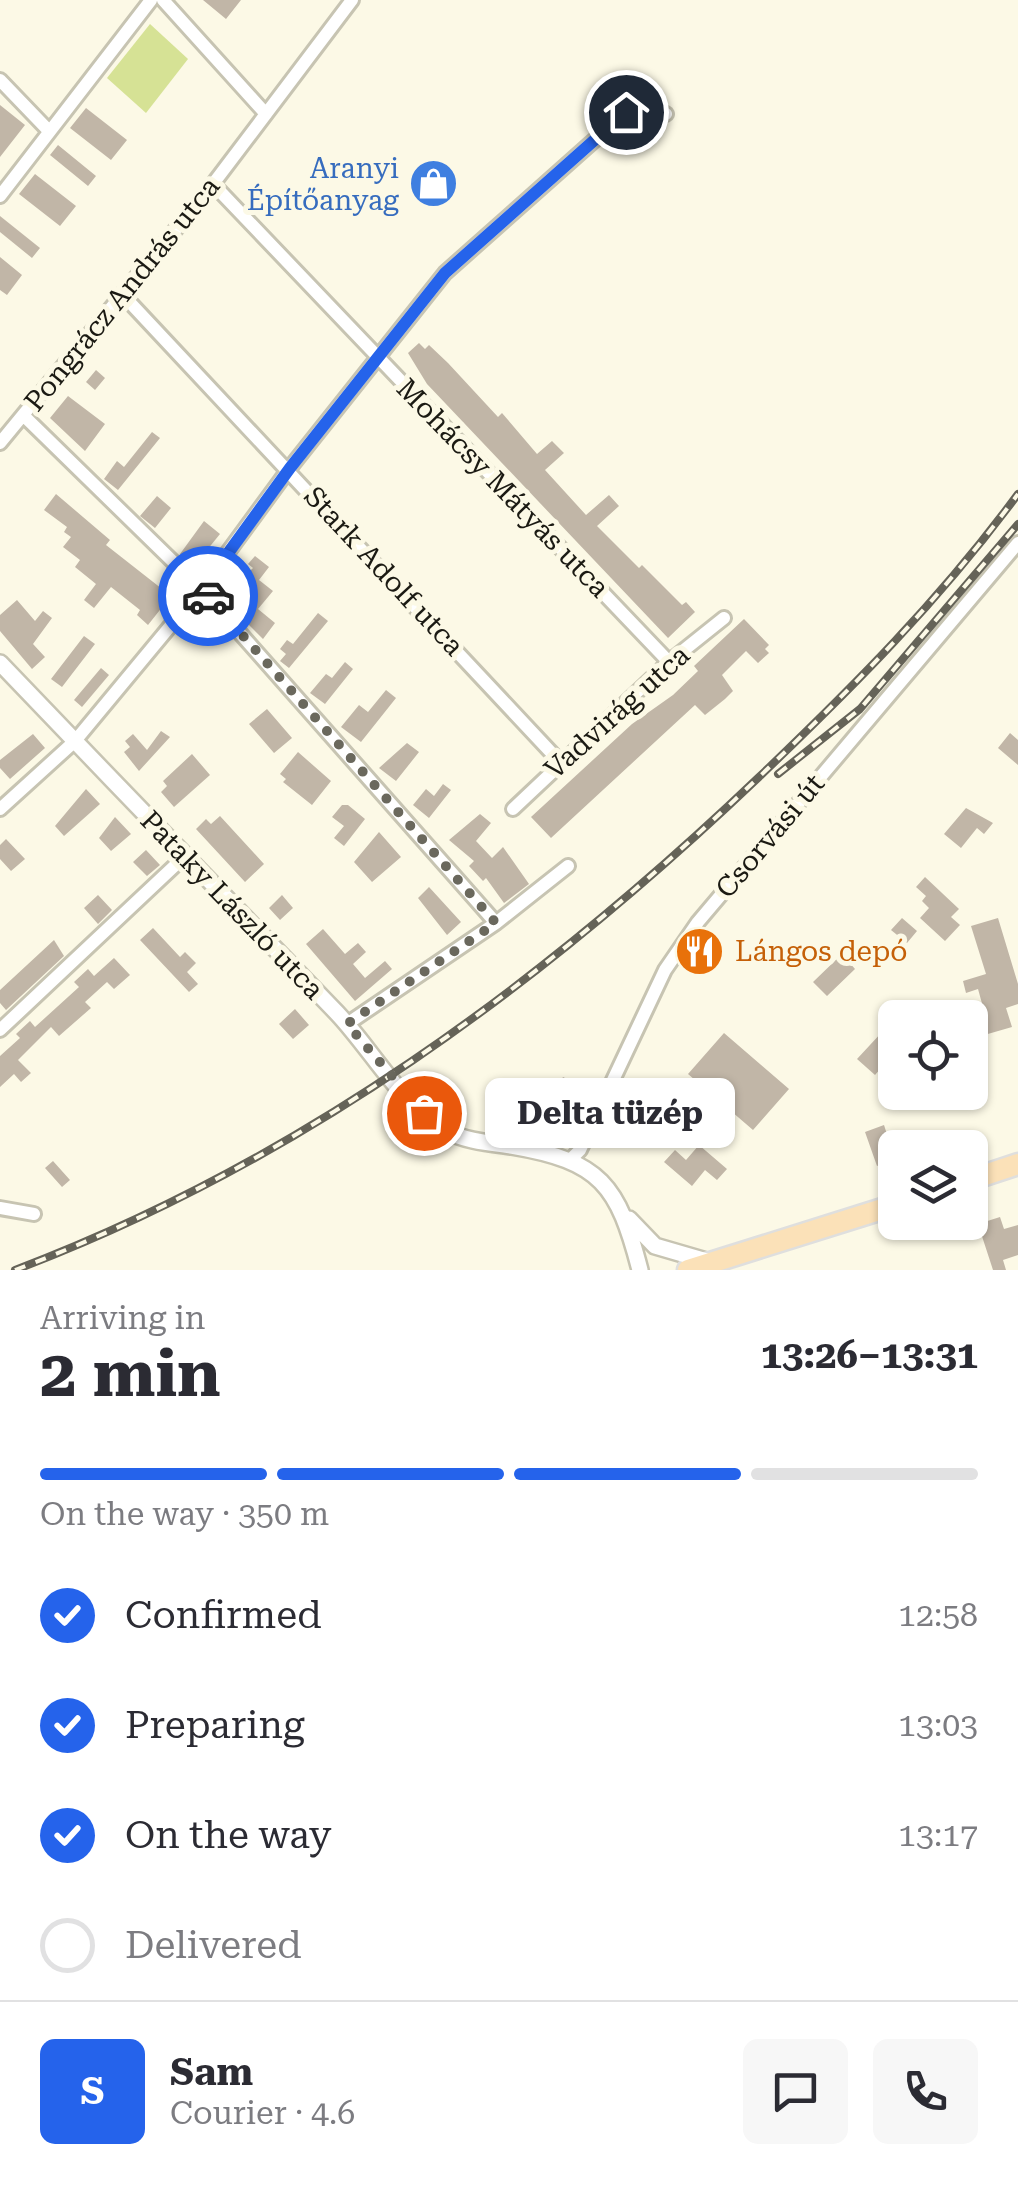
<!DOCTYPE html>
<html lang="en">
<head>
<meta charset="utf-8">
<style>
	body { margin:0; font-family:"Roboto Serif",serif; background:#f7f7f7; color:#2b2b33; height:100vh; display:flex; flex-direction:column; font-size:38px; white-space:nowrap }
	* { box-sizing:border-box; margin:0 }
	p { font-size:32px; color:#7c7c81 }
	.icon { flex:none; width:55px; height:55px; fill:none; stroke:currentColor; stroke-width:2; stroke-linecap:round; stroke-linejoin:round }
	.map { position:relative; height:1270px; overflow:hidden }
	.side { display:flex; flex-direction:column; background:#fff; flex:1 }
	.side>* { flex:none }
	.tools { position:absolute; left:878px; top:1000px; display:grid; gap:20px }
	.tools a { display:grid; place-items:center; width:110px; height:110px; border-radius:15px; background:#fff; box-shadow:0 2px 8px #0004; font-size:50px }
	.pin { position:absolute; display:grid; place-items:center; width:85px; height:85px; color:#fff; margin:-42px; border:5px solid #fff; border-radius:50%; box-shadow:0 2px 10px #0007 }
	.courier { position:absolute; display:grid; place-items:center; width:100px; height:100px; margin:-50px; border:8px solid #2563eb; border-radius:50%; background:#fff; color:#222; box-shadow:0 2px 12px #0007 }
	.bubble { position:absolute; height:70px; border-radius:15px; background:#fff; box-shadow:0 2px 8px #0004; font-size:32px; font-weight:700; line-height:70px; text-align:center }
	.headline em { font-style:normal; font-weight:700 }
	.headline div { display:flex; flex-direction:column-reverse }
	.headline { display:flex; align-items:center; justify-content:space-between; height:170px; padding:0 40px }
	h1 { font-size:65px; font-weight:700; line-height:75px }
	.bar { display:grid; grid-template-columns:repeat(4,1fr); gap:15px 10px; align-content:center; height:120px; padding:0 40px }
	.bar i { height:12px; border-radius:8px; background:#e1e1e2 }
	.bar .current { background:#2563eb }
	.bar p { grid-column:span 4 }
	.line { display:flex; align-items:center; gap:25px; padding:0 40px; border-top:2px solid #e1e1e2 }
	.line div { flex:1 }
	.round { display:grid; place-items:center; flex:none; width:105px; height:105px; border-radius:15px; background:#f7f7f7 }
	ol { padding:0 40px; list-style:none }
	li { display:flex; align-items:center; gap:30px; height:110px }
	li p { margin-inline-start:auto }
	li .icon { padding:10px; border-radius:50%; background:#2563eb; color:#fff; stroke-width:4 }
	li:last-child { color:#7c7c81 }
	li i { width:55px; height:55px; border:5px solid #e1e1e2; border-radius:50% }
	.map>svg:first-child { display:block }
</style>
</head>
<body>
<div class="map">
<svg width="1018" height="1270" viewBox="0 0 1018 1270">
	<rect width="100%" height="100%" fill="#fcf9e6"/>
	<path fill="#d6e295" d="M 150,24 L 188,59 L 146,113 L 107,78 Z"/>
	<path fill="#c1b6a7" d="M 203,0 L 241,0 L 226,19 Z
		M 0,105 L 25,125 L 0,157 Z
		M 86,108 L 127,140 L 111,160 L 70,128 Z
		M 58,145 L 96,176 L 88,186 L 50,155 Z
		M 35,174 L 76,206 L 60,226 L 19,194 Z
		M 0,216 L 40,248 L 32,258 L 0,232 Z
		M 0,257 L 22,275 L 7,295 L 0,290 Z
		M 419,343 L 425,349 L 429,345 L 448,363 L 498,417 L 502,413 L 537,454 L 552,441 L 564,453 L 545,470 L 586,515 L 609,495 L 619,506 L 597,526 L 639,568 L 642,565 L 682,605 L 686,602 L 695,612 L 668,638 L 427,384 L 408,353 Z
		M 96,370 L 105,378 L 95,390 L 86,382 Z
		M 68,396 L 105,424 L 85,451 L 50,418 Z
		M 152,432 L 160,438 L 118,490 L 104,479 L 117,461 L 124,467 Z
		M 56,494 L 110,540 L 106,545 L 171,596 L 148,625 L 137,615 L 140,610 L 111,587 L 94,608 L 84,600 L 96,584 L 75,567 L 80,560 L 63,547 L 71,537 L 64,532 L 67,527 L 44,510 Z
		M 157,496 L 171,508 L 155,528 L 140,516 Z
		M 204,521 L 220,534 L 194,566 L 180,554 Z
		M 255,556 L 269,567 L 259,580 L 273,591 L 258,609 L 275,623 L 263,639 L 222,598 L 253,568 L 248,564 Z
		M 17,600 L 35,621 L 43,611 L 52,618 L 33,644 L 45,657 L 32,669 L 0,631 L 0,615 Z
		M 318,613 L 328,621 L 289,668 L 280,661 L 286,654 L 280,649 L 287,640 L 293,644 Z
		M 744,619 L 769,645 L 765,649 L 769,653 L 758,663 L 746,651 L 722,675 L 733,691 L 725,699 L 705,715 L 695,705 L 551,838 L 531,817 L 632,724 L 673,695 L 698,671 L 694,666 Z
		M 84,636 L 95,644 L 62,687 L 51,679 Z
		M 345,662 L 353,669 L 325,704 L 310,693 L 326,674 L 332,678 Z
		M 101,668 L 109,675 L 82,707 L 74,700 Z
		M 386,690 L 396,698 L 361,742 L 341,727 L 359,705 L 368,712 Z
		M 267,709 L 292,738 L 274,753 L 249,724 Z
		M 161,731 L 170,737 L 139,771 L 124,752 L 130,747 L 125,741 L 133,734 L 147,750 Z
		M 1010,733 L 1018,740 L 1018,765 L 998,748 Z
		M 33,734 L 45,748 L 10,779 L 0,768 L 0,760 Z
		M 407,743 L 419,752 L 396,781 L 379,768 Z
		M 298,752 L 331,781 L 312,805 L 283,782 L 286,779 L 280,774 Z
		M 192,754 L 210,775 L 174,807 L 161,792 L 167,786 L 163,781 Z
		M 443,784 L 451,790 L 429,818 L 413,805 L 426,789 L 434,796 Z
		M 86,789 L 100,804 L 64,836 L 55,826 Z
		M 342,805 L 348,805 L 365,819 L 344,846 L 334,838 L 344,826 L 332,817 Z
		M 966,808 L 993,823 L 984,834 L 977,828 L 961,848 L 944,834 Z
		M 480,814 L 491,823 L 476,841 L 492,858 L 503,847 L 529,884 L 504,903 L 486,878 L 483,881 L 469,866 L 474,861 L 449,840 Z
		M 220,816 L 264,864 L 245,882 L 196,829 L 206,819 L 211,824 Z
		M 115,817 L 131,834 L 111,851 L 99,838 Z
		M 379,832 L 401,857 L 372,882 L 354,862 Z
		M 6,839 L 25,859 L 11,871 L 0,859 L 0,845 Z
		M 146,850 L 160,865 L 147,876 L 133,862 Z
		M 925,877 L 959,909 L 951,917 L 960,925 L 945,941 L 920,918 L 929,908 L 922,901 L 926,896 L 916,887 Z
		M 429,887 L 461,922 L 447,935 L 418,898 Z
		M 98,895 L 112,910 L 98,924 L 84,908 Z
		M 282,895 L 293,908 L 280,920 L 269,908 Z
		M 902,918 L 917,931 L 907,943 L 891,930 Z
		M 998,918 L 1018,984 L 1018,1004 L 1006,1008 L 1012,1027 L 974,1038 L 970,1023 L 986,1018 L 978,989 L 966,993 L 963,981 L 986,974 L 971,926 Z
		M 153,928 L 180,957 L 185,952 L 196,963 L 187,972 L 198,984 L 189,992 L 140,940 Z
		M 323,929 L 345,954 L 358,943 L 366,952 L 353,964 L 365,978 L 385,961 L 392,969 L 355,1001 L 306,944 Z
		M 54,940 L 64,956 L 6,1010 L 0,1003 L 0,990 Z
		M 842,954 L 855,969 L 827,996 L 813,982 Z
		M 114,958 L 130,975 L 114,989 L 107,982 L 85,1002 L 91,1008 L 59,1036 L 51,1027 L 18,1060 L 31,1073 L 21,1082 L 14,1074 L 0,1087 L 0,1056 L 20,1038 L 16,1034 L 30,1021 L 35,1027 L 79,987 L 74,982 L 88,969 L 94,976 Z
		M 295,1009 L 309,1025 L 293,1039 L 279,1024 Z
		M 895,1018 L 895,1052 L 875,1075 L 857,1059 Z
		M 724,1033 L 789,1089 L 753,1130 L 688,1074 Z
		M 563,1077 L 583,1087 L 575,1102 L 555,1092 Z
		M 884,1125 L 895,1159 L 877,1166 L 865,1132 Z
		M 699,1145 L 727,1169 L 717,1180 L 705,1170 L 692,1186 L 664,1162 L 675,1150 L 686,1160 Z
		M 53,1161 L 70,1180 L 62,1187 L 45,1168 Z
		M 1000,1217 L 1004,1229 L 1018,1225 L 1018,1255 L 1003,1260 L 1006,1270 L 993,1270 L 978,1224 Z"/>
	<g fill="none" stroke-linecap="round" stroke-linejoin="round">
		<defs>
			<path id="minor" d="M 163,0 L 266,114
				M 0,80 L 49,131
				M 213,184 L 669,662
				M 0,196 L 151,0
				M 122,294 L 561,763
				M 23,415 L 201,589 L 496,923
				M 0,443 L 213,184 L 352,0
				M 0,809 L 75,741 L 201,589 L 289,469 L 445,273 L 626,112 L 652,108 L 666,114
				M 513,809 L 669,662 L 724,618
				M 347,1024 L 496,923 L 568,866
				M 0,1030 L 185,856
				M 570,1160 L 580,1150 L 665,970 L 698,922 L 1018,543
				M 0,1208 L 34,1214"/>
			<path id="tertiary" d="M 0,663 C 112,780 224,896 337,1013 C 372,1050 400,1103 445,1130 C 464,1141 489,1143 511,1146 C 601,1161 618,1185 640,1270
				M 629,1219 L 655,1246 L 710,1262"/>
			<path id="primary" d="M 970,1180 L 1018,1164
				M 688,1270 L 895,1205"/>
		</defs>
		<use href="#minor" stroke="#c7c4b2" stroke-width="18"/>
		<use href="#tertiary" stroke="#c7c4b2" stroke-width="20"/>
		<use href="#primary" stroke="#dfdfde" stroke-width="25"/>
		<use href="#minor" stroke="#fff" stroke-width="12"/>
		<use href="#tertiary" stroke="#fff" stroke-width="15"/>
		<use href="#primary" stroke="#fbe1b8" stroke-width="20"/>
		<defs>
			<path id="rail" d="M 778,774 L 860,709 L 1018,524
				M 15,1270 C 298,1163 541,985 759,777 C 854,686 939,601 1018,494"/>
		</defs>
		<use href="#rail" stroke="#656358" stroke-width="8"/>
		<use href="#rail" stroke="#fcf9e6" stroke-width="4" stroke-dasharray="11" stroke-linecap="butt"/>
	</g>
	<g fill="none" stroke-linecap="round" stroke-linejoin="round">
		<path stroke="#6a685d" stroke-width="10" stroke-dasharray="0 18" d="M 208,596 L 496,923 L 347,1024 L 424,1113"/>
		<path stroke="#2563eb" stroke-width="12" d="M 208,596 L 202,589 L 290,468 L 445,273 L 626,112"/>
	</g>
	<defs>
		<symbol id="shop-disc" viewBox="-11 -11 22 22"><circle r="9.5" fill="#3f7fe0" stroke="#fcf9e6"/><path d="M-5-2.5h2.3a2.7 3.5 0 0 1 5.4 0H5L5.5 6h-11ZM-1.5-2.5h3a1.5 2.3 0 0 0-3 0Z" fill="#fff"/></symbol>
		<symbol id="restaurant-disc" viewBox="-11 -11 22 22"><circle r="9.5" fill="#e8710a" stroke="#fcf9e6"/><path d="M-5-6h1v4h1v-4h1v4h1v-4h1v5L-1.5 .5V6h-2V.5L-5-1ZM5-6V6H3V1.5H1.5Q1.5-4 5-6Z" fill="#fff"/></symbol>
	</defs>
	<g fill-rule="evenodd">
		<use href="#shop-disc" x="406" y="156" width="55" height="55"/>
		<use href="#restaurant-disc" x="672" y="924" width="55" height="55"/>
	</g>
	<g text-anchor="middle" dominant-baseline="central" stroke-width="10" stroke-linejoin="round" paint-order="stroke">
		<g font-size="28" fill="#366cbe" stroke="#fcf9e6" text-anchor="end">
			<text x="399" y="168">Aranyi<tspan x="399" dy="32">Építőanyag</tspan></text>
		</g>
		<g font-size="28" fill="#1b1a13" stroke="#fcf9e6">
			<text transform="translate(122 294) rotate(-51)">Pongrácz András utca</text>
			<text transform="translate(503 488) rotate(46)">Mohácsy Mátyás utca</text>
			<text transform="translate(384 571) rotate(47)">Stark Adolf utca</text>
			<text transform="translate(617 712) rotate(-42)">Vadvirág utca</text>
			<text transform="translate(770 836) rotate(-50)">Csorvási út</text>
			<text transform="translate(232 905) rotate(46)">Pataky László utca</text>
		</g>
		<g font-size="28" fill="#c56008" stroke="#fcf9e6" text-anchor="start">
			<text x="735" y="951">Lángos depó</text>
		</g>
	</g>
</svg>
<div class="tools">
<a><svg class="icon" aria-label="locate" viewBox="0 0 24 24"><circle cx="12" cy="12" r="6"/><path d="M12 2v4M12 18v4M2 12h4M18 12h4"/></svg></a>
<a><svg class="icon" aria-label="layers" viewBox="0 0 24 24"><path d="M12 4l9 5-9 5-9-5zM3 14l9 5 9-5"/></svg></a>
</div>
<div class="pin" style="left:424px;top:1113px;background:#ea580c"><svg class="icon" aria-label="bag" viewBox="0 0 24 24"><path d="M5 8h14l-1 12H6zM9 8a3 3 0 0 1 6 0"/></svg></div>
<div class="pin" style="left:626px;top:112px;background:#1f2937"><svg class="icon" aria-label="home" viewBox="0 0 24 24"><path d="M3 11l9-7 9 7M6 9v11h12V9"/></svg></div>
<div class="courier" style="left:208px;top:596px"><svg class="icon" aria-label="car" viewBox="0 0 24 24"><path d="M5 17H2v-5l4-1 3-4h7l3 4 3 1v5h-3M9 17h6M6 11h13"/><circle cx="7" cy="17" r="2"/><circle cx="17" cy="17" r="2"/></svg></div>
<div class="bubble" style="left:485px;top:1078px;width:250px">Delta tüzép</div>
</div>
<section class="side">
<div class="headline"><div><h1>2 min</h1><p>Arriving in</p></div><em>13:26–13:31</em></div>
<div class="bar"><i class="current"></i><i class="current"></i><i class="current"></i><i></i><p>On the way · 350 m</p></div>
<ol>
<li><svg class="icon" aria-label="check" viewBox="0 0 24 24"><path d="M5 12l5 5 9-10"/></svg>Confirmed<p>12:58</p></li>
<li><svg class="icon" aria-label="check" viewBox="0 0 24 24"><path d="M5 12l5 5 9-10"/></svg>Preparing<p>13:03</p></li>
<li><svg class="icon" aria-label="check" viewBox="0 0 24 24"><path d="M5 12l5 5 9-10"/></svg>On the way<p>13:17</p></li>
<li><i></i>Delivered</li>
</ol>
<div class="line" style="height:180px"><b class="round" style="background:#2563eb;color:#fff">S</b><div><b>Sam</b><p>Courier · 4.6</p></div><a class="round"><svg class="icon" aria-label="chat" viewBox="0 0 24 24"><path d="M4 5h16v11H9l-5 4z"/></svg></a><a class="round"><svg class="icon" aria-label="phone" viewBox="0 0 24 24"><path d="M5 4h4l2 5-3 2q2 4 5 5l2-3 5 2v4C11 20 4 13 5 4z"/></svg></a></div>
</section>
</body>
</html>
